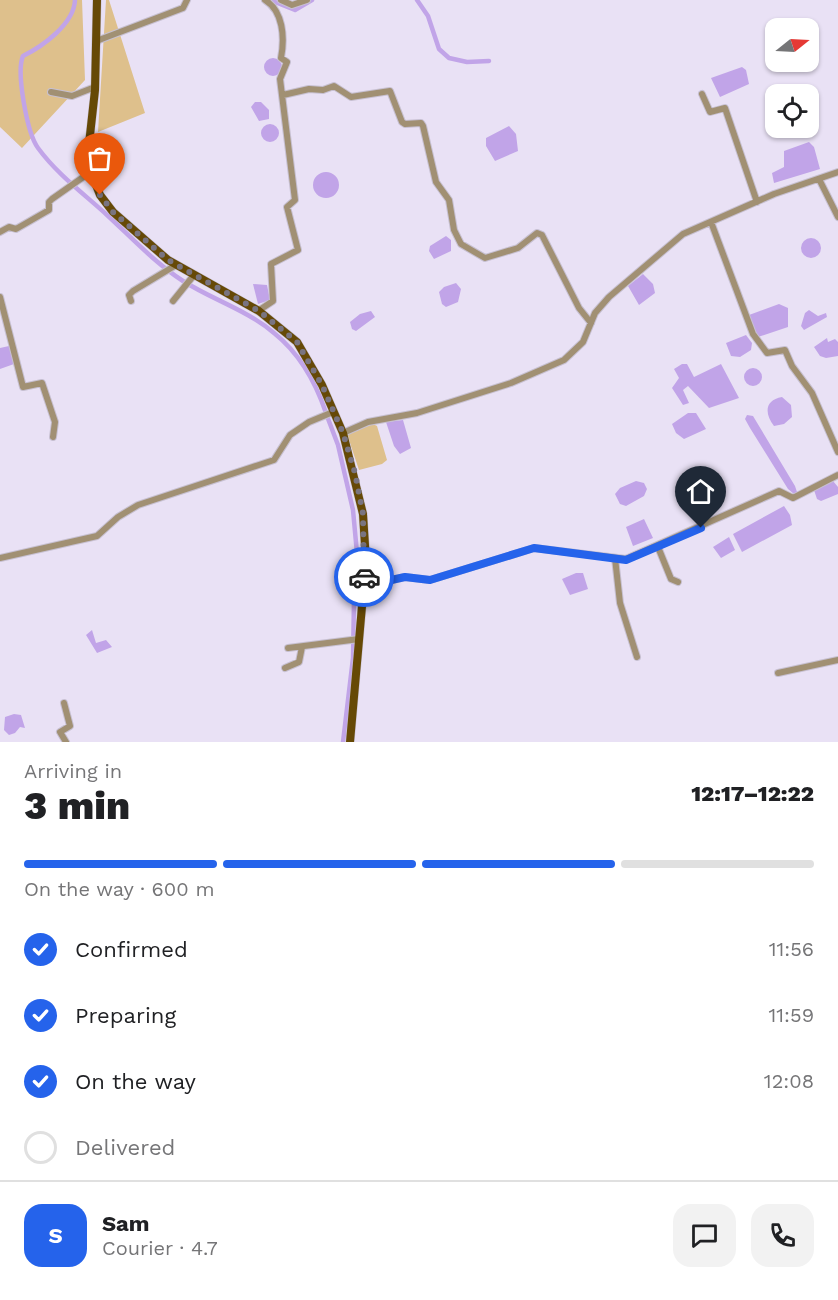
<!DOCTYPE html>
<html lang="en">
<head>
<meta charset="utf-8">
<style>
	body { margin:0; font-family:"Work Sans",sans-serif; background:#f2f2f2; color:#202124; height:100vh; display:flex; flex-direction:column; font-size:22px; white-space:nowrap }
	* { box-sizing:border-box; margin:0 }
	p { font-size:20px; color:#757577 }
	.icon { flex:none; width:33px; height:33px; fill:none; stroke:currentColor; stroke-width:2; stroke-linecap:round; stroke-linejoin:round }
	.map { position:relative; height:742px; overflow:hidden }
	.sheet { display:flex; flex-direction:column; background:#fff; flex:1 }
	.sheet>* { flex:none }
	.needle { width:39px; rotate:72deg }
	.controls { position:absolute; left:765px; top:18px; display:grid; gap:12px }
	.controls a { display:grid; place-items:center; width:54px; height:54px; border-radius:12px; background:#fff; box-shadow:0 2px 4px #0004; font-size:30px }
	.pin { position:absolute; display:grid; place-items:center; width:51px; height:51px; color:#fff; margin:-62px -26px; border-radius:50% 50% 50% 0; rotate:-45deg; box-shadow:0 0 6px #0007 }
	.pin .icon { rotate:45deg }
	.courier { position:absolute; display:grid; place-items:center; width:60px; height:60px; margin:-30px; border:4px solid #2563eb; border-radius:50%; background:#fff; color:#222; box-shadow:0 2px 8px #0007 }
	.summary em { font-style:normal; font-weight:800 }
	.summary div { display:flex; flex-direction:column-reverse }
	.summary { display:flex; align-items:center; justify-content:space-between; height:102px; padding:0 24px }
	h1 { font-size:39px; font-weight:800; line-height:45px }
	.bar { display:grid; grid-template-columns:repeat(4,1fr); gap:9px 6px; align-content:center; height:72px; padding:0 24px }
	.bar i { height:8px; border-radius:4px; background:#e0e0e0 }
	.bar .on { background:#2563eb }
	.bar p { grid-column:span 4 }
	.line { display:flex; align-items:center; gap:15px; padding:0 24px; border-top:2px solid #e0e0e0 }
	.line div { flex:1 }
	.round { display:grid; place-items:center; flex:none; width:63px; height:63px; border-radius:18px; background:#f2f2f2 }
	ol { padding:0 24px; list-style:none }
	li { display:flex; align-items:center; gap:18px; height:66px }
	li p { margin-inline-start:auto }
	li .icon { padding:6px; border-radius:50%; background:#2563eb; color:#fff; stroke-width:4 }
	li:last-child { color:#757577 }
	li i { width:33px; height:33px; border:3px solid #e0e0e0; border-radius:50% }
	.map>svg:first-child { display:block }
</style>
</head>
<body>
<div class="map">
<svg width="838" height="742" viewBox="0 0 838 742">
	<rect width="100%" height="100%" fill="#e9e1f5"/>
	<path fill="#dec08c" d="M 0,0 L 82,0 L 85,80 L 22,148 L 0,127 Z
		M 106,0 L 109,0 L 145,113 L 98,132 Z
		M 373,424 L 377,426 L 387,460 L 382,464 L 359,470 L 347,434 Z"/>
	<path fill="#c1a4e8" d="M264 67a9 9 0 1 1 18 0a9 9 0 1 1-18 0Z
		M 742,67 L 746,70 L 749,84 L 720,97 L 711,78 Z
		M 255,102 L 261,102 L 269,110 L 269,119 L 259,121 L 251,107 Z
		M261 133a9 9 0 1 1 18 0a9 9 0 1 1-18 0Z
		M 509,126 L 516,134 L 518,151 L 495,161 L 486,146 L 486,138 Z
		M 809,142 L 814,147 L 820,169 L 774,183 L 772,173 L 784,167 L 784,151 Z
		M313 185a13 13 0 1 1 26 0a13 13 0 1 1-26 0Z
		M 446,236 L 451,240 L 451,251 L 434,259 L 429,251 L 430,246 Z
		M801 248a10 10 0 1 1 20 0a10 10 0 1 1-20 0Z
		M 643,274 L 653,284 L 655,293 L 639,305 L 628,286 Z
		M 456,283 L 461,289 L 458,302 L 446,307 L 442,304 L 439,292 L 444,287 Z
		M 253,284 L 267,285 L 270,300 L 258,304 Z
		M 779,304 L 788,308 L 788,327 L 758,337 L 749,315 Z
		M 809,310 L 818,316 L 826,313 L 827,317 L 804,330 L 801,326 L 805,313 Z
		M 371,311 L 375,317 L 356,331 L 352,329 L 350,322 L 360,314 Z
		M 746,335 L 752,343 L 751,350 L 740,357 L 731,356 L 726,343 Z
		M 827,338 L 828,342 L 835,339 L 838,342 L 838,356 L 826,358 L 820,356 L 814,347 Z
		M 9,346 L 14,364 L 0,369 L 0,348 Z
		M 682,364 L 687,364 L 694,377 L 721,364 L 739,398 L 709,408 L 688,386 L 683,390 L 689,403 L 683,405 L 672,388 L 679,378 L 674,369 Z
		M744 377a9 9 0 1 1 18 0a9 9 0 1 1-18 0Z
		M 782,397 L 791,405 L 792,417 L 784,424 L 774,426 C 764,413 765,400 782,397 Z
		M 688,413 L 696,413 L 706,429 L 684,439 L 676,433 L 672,424 Z
		M 747,415 L 753,416 L 795,486 L 797,492 L 794,494 L 788,489 L 750,428 L 745,419 Z
		M 403,420 L 411,448 L 400,454 L 394,446 L 386,422 Z
		M 636,481 L 644,483 L 647,489 L 644,496 L 626,506 L 620,504 L 615,494 L 620,488 Z
		M 833,481 L 838,487 L 838,494 L 821,501 L 817,499 L 814,490 Z
		M 784,506 L 790,515 L 792,525 L 742,552 L 733,534 Z
		M 644,519 L 653,538 L 633,546 L 626,527 Z
		M 729,537 L 735,550 L 721,558 L 713,547 Z
		M 576,573 L 583,573 L 588,589 L 570,595 L 562,579 Z
		M 92,630 L 96,643 L 106,640 L 112,647 L 97,653 L 86,635 Z
		M 14,714 L 21,715 L 25,728 L 20,727 L 15,733 L 9,735 L 4,730 L 5,717 Z"/>
	<g fill="none" stroke-linecap="round" stroke-linejoin="round">
		<path stroke="#c1a4e8" stroke-width="4.5" d="M 75,0 C 74,24 43,46 23,56 C 16,72 27,133 38,148 C 57,174 84,194 107,215 C 132,238 155,263 183,281 C 213,300 247,310 274,333 C 299,353 316,383 326,413
			M 270,0 L 295,10 L 312,0
			M 417,0 L 428,16 L 439,49 L 449,58 L 467,62 L 489,61
			M 327,416 L 338,445 L 353,510 L 359,575 L 354,600 L 353,658 L 343,742"/>
		<defs>
			<path id="minor" d="M 281,0 L 292,5 L 307,0
				M 96,44 L 99,40 L 183,8 L 187,0
				M 51,92 L 72,96 L 95,87
				M 702,94 L 710,112 L 725,108 L 757,202
				M 283,95 L 309,89 L 323,90 L 334,86 L 351,97 L 390,91 L 402,122 L 405,124 L 421,123 L 423,126 L 436,182 L 449,200 L 454,230 L 461,244 L 485,258 L 518,248 L 537,233 L 542,235 L 579,308 L 591,323
				M 819,179 L 838,217
				M 711,222 L 753,334 L 767,353 L 785,350 L 792,366 L 812,393 L 838,452
				M 0,232 L 9,227 L 16,229 L 49,210 L 49,202 L 52,199 L 89,173
				M 0,297 L 23,387 L 42,383 L 55,422 L 53,437
				M 131,301 L 129,295 L 133,291 L 176,265
				M 173,301 L 194,275
				M 258,311 L 273,301 L 271,264 L 298,250 L 287,207 L 295,200 L 280,79 L 287,62 L 281,58 C 285,37 283,11 265,0
				M 343,433 L 368,422 L 417,413 L 511,383 L 564,360 L 583,342 L 595,313 L 609,297 L 683,234 L 774,194 L 838,172
				M 658,547 L 671,579 L 678,582
				M 0,558 L 97,536 L 118,517 L 138,505 L 274,460 L 290,435 L 309,422 L 333,412
				M 615,558 L 620,603 L 637,657
				M 364,586 L 405,577 L 430,580 L 534,548 L 626,559 L 779,491 L 793,498 L 838,475
				M 288,648 L 359,639
				M 285,668 L 299,662 L 302,647
				M 778,673 L 838,660
				M 64,703 L 70,726 L 60,732 L 66,742"/>
			<path id="major" d="M 97,0 L 95,90 L 87,162 L 100,195 L 113,212 L 168,260 L 259,311 L 297,342 L 322,385 L 343,433 L 363,514 L 366,561 L 350,742"/>
		</defs>
		<use href="#minor" stroke="#c7c0d1" stroke-width="8"/>
		<use href="#major" stroke="#c7c0d1" stroke-width="9"/>
		<use href="#minor" stroke="#a19073" stroke-width="6"/>
		<use href="#major" stroke="#664906" stroke-width="8"/>
	</g>
	<g fill="none" stroke-linecap="round" stroke-linejoin="round">
		<path stroke="#797480" stroke-width="6" stroke-dasharray="0 10.8" d="M 100,195 L 113,212 L 168,260 L 259,311 L 297,342 L 322,385 L 343,433 L 355,473 L 363,514 L 364,577"/>
		<path stroke="#2563eb" stroke-width="8" d="M 364,577 L 364,586 L 405,577 L 430,580 L 534,548 L 626,560 L 701,528"/>
	</g>
</svg>
<div class="controls">
<a><svg class="needle" viewBox="-14 -14 28 28"><path d="M0-13l5 13h-10z" fill="#e53935"/><path d="M0 13l5-13h-10z" fill="#757577"/></svg></a>
<a><svg class="icon" aria-label="locate" viewBox="0 0 24 24"><circle cx="12" cy="12" r="6"/><path d="M12 2v4M12 18v4M2 12h4M18 12h4"/></svg></a>
</div>
<div class="pin" style="left:100px;top:195px;background:#ea580c"><svg class="icon" aria-label="bag" viewBox="0 0 24 24"><path d="M5 8h14l-1 12H6zM9 8a3 3 0 0 1 6 0"/></svg></div>
<div class="pin" style="left:701px;top:528px;background:#1f2937"><svg class="icon" aria-label="home" viewBox="0 0 24 24"><path d="M3 11l9-7 9 7M6 9v11h12V9"/></svg></div>
<div class="courier" style="left:364px;top:577px"><svg class="icon" aria-label="car" viewBox="0 0 24 24"><path d="M5 17H2v-5l4-1 3-4h7l3 4 3 1v5h-3M9 17h6M6 11h13"/><circle cx="7" cy="17" r="2"/><circle cx="17" cy="17" r="2"/></svg></div>
</div>
<section class="sheet">
<div class="summary"><div><h1>3 min</h1><p>Arriving in</p></div><em>12:17–12:22</em></div>
<div class="bar"><i class="on"></i><i class="on"></i><i class="on"></i><i></i><p>On the way · 600 m</p></div>
<ol>
<li><svg class="icon" aria-label="check" viewBox="0 0 24 24"><path d="M5 12l5 5 9-10"/></svg>Confirmed<p>11:56</p></li>
<li><svg class="icon" aria-label="check" viewBox="0 0 24 24"><path d="M5 12l5 5 9-10"/></svg>Preparing<p>11:59</p></li>
<li><svg class="icon" aria-label="check" viewBox="0 0 24 24"><path d="M5 12l5 5 9-10"/></svg>On the way<p>12:08</p></li>
<li><i></i>Delivered</li>
</ol>
<div class="line" style="height:108px"><b class="round" style="background:#2563eb;color:#fff">S</b><div><b>Sam</b><p>Courier · 4.7</p></div><a class="round"><svg class="icon" aria-label="chat" viewBox="0 0 24 24"><path d="M4 5h16v11H9l-5 4z"/></svg></a><a class="round"><svg class="icon" aria-label="phone" viewBox="0 0 24 24"><path d="M5 4h4l2 5-3 2q2 4 5 5l2-3 5 2v4C11 20 4 13 5 4z"/></svg></a></div>
</section>
</body>
</html>
